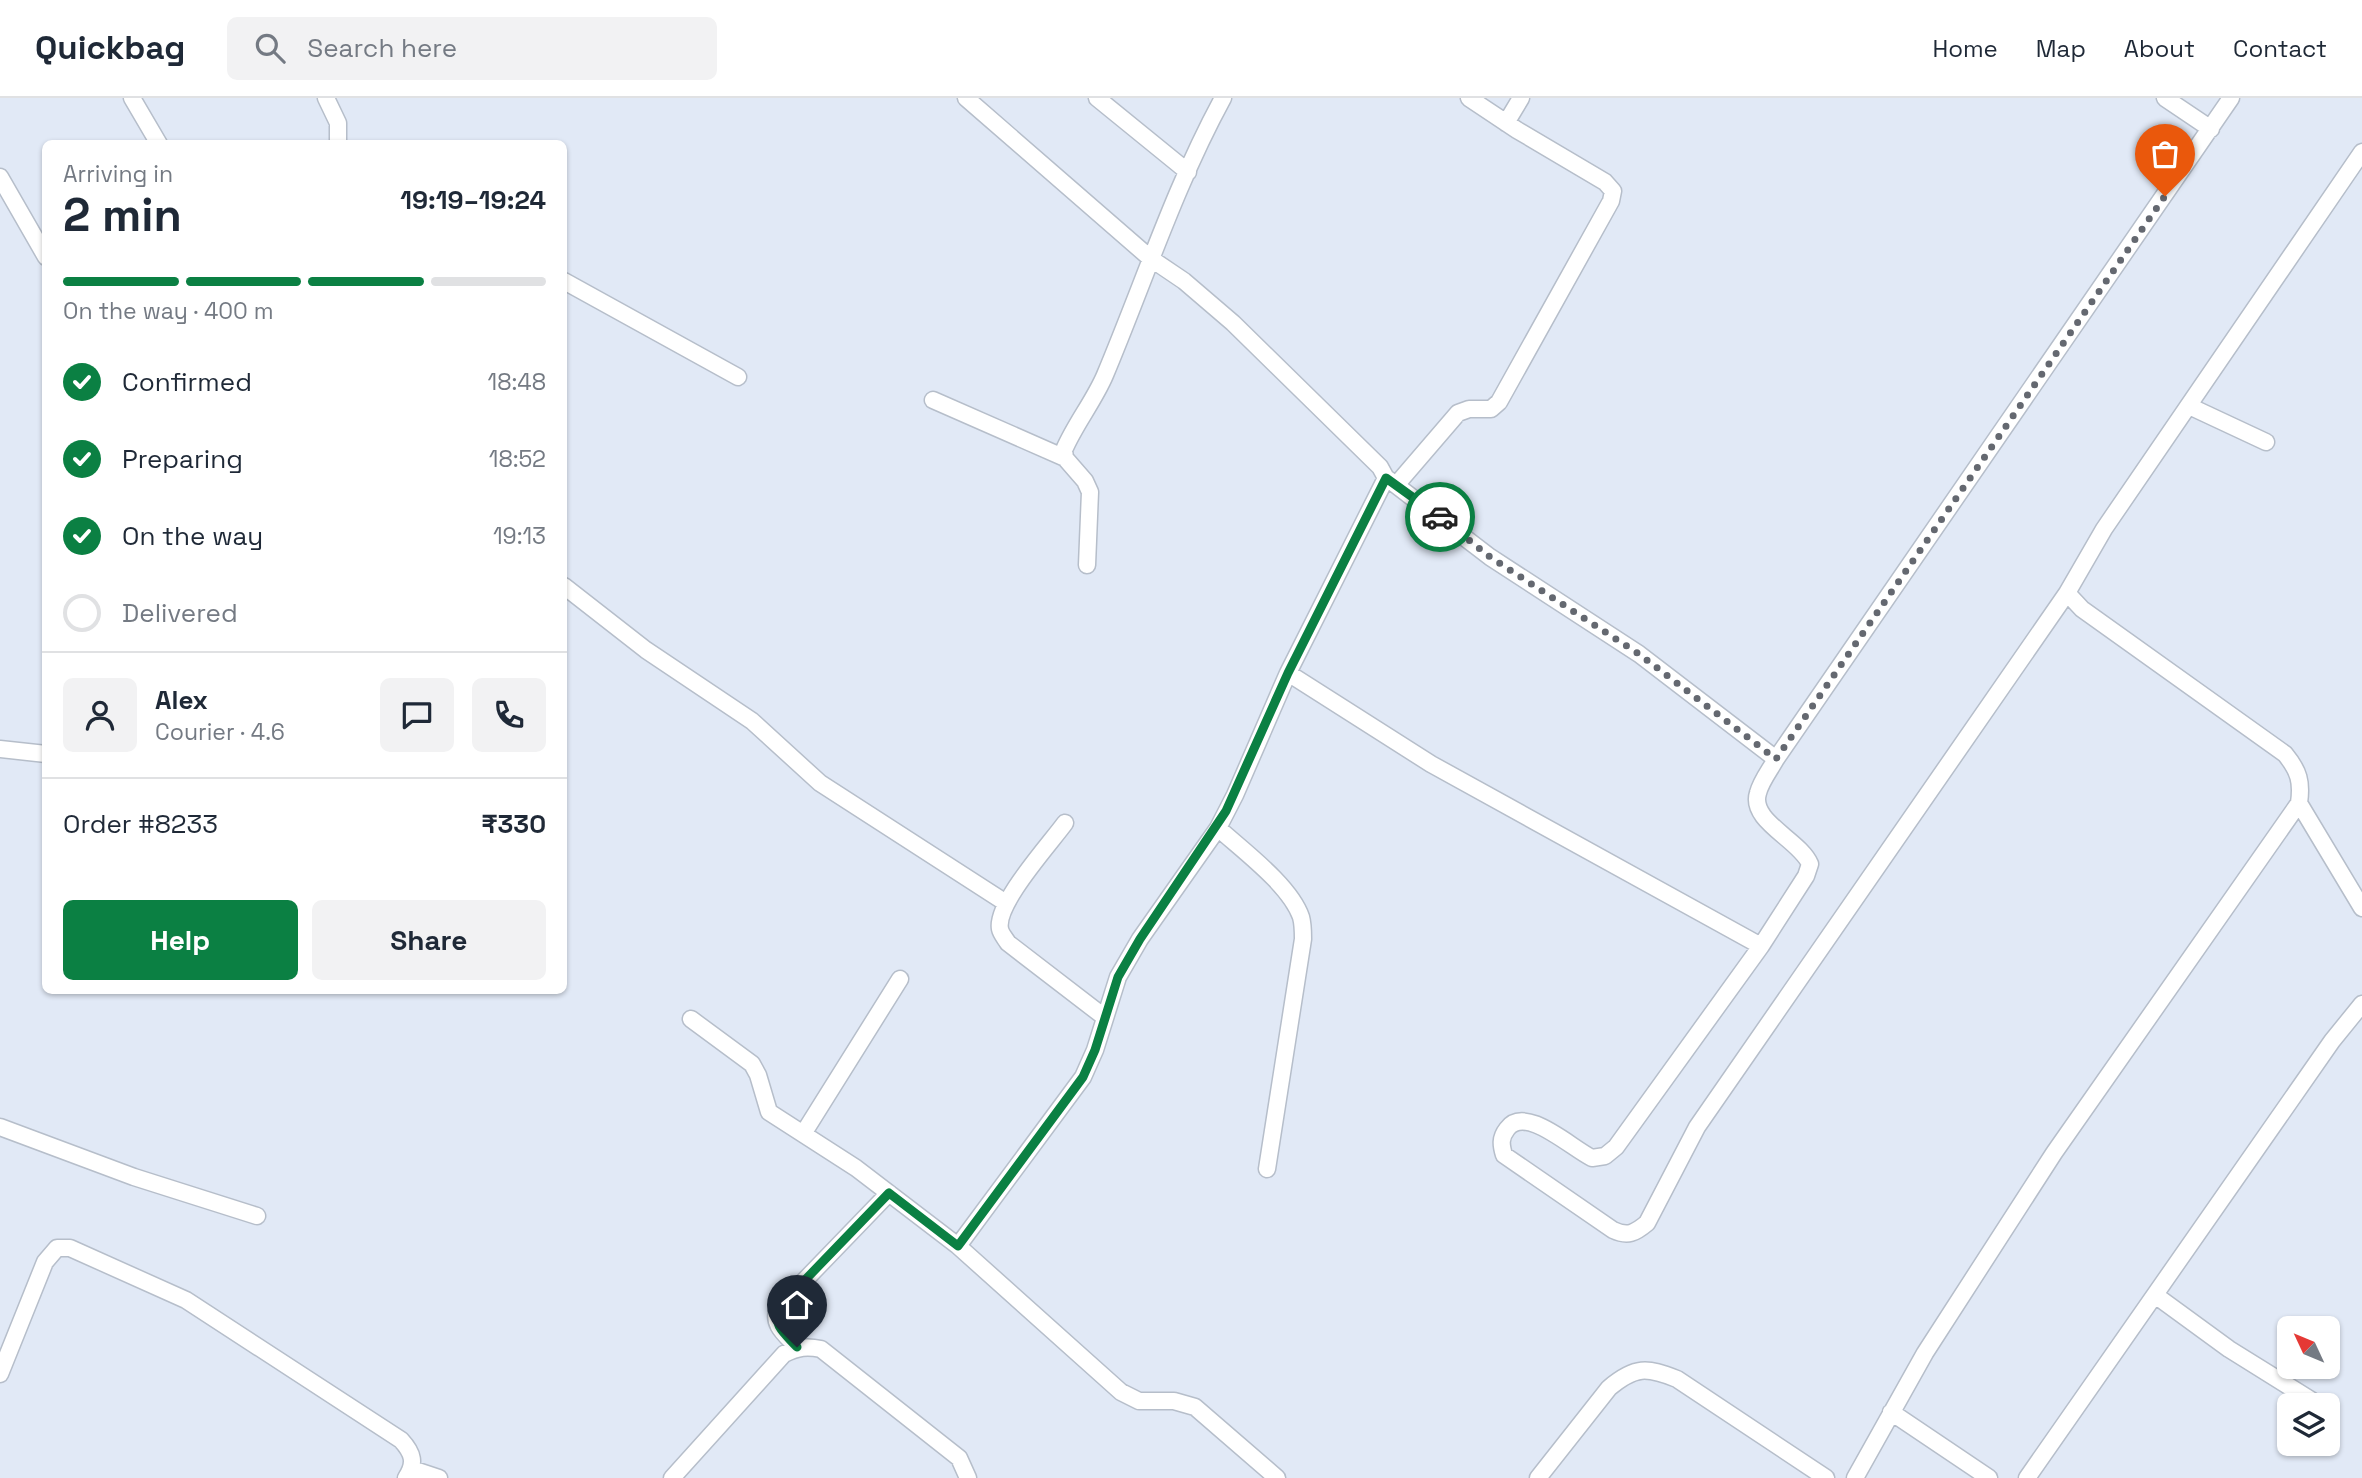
<!DOCTYPE html>
<html lang="en">
<head>
<meta charset="utf-8">
<style>
	body { margin:0; font-family:"Space Grotesk",sans-serif; background:#f2f2f3; color:#1f2937; height:100vh; display:flex; flex-direction:column; font-size:26px; white-space:nowrap }
	* { box-sizing:border-box; margin:0 }
	p { font-size:23px; color:#747a83 }
	.icon { flex:none; width:38px; height:38px; fill:none; stroke:currentColor; stroke-width:2; stroke-linecap:round; stroke-linejoin:round }
	.map { position:relative; flex:1; overflow:hidden }
	.details { position:absolute; left:42px; top:42px; width:525px; height:854px; display:flex; flex-direction:column; background:#fff; border-radius:10px; box-shadow:0 2px 5px #0004 }
	.details>* { flex:none }
	.needle { width:46px; rotate:314deg }
	.fabs { position:absolute; left:2277px; top:1218px; display:grid; gap:14px }
	.fabs a { display:grid; place-items:center; width:63px; height:63px; border-radius:10px; background:#fff; box-shadow:0 2px 5px #0004; font-size:35px }
	.pin { position:absolute; display:grid; place-items:center; width:60px; height:60px; color:#fff; margin:-72px -30px; border-radius:50% 50% 50% 0; rotate:-45deg; box-shadow:0 0 7px #0007 }
	.pin .icon { rotate:45deg }
	.courier { position:absolute; display:grid; place-items:center; width:70px; height:70px; margin:-35px; border:5px solid #0b8043; border-radius:50%; background:#fff; color:#222; box-shadow:0 2px 9px #0007 }
	.summary em { font-style:normal; font-weight:700 }
	.summary div { display:flex; flex-direction:column-reverse }
	.summary { display:flex; align-items:center; justify-content:space-between; height:119px; padding:0 21px }
	h1 { font-size:46px; font-weight:700; line-height:52px }
	.bar { display:grid; grid-template-columns:repeat(4,1fr); gap:10px 7px; align-content:center; height:84px; padding:0 21px }
	.bar i { height:9px; border-radius:5px; background:#e0e1e3 }
	.bar .selected { background:#0b8043 }
	.bar p { grid-column:span 4 }
	.line { display:flex; align-items:center; gap:18px; padding:0 21px; border-top:2px solid #e0e1e3 }
	.line div { flex:1 }
	.round { display:grid; place-items:center; flex:none; width:74px; height:74px; border-radius:10px; background:#f2f2f3 }
	ol { padding:0 21px; list-style:none }
	li { display:flex; align-items:center; gap:21px; height:77px }
	li p { margin-inline-start:auto }
	li .icon { padding:7px; border-radius:50%; background:#0b8043; color:#fff; stroke-width:4 }
	li:last-child { color:#747a83 }
	li i { width:38px; height:38px; border:4px solid #e0e1e3; border-radius:50% }
	.primary-button { display:flex; gap:14px; margin-top:auto; padding:14px 21px }
	.primary-button a { flex:1; height:80px; border-radius:10px; background:#0b8043; color:#fff; font-size:28px; font-weight:700; line-height:80px; text-align:center }
	.primary-button a+a { background:#f2f2f3; color:#1f2937 }
	header { display:flex; align-items:center; gap:42px; box-sizing:border-box; height:98px; padding:0 35px; background:#fff; border-bottom:2px solid #e0e1e3 }
	header strong { font-size:33px }
	nav { display:flex; gap:38px; margin-inline-start:auto; font-size:24px }
	.search { width:490px; height:63px; background:#f2f2f3; display:flex; align-items:center; gap:18px; box-sizing:border-box; padding:0 24px; border-radius:10px; color:#747a83; font-size:26px }
	.map>svg:first-child { display:block }
</style>
</head>
<body>
<header>
<strong>Quickbag</strong>
<div class="search"><svg class="icon" aria-label="search" viewBox="0 0 24 24"><circle cx="10" cy="10" r="6"/><path d="M15 15l6 6"/></svg>Search here</div>
<nav><a>Home</a><a>Map</a><a>About</a><a>Contact</a></nav>
</header>
<div class="map">
<svg width="2362" height="1380" viewBox="0 0 2362 1380">
	<rect width="100%" height="100%" fill="#e1e9f6"/>
	<g fill="none" stroke-linecap="round" stroke-linejoin="round">
		<defs>
			<path id="minor" d="M 132,0 L 159,46
				M 326,0 L 338,25 L 338,46
				M 966,0 L 1150,160 L 1184,183 L 1233,225 L 1380,369 L 1386,380 L 1288,575 L 1235,697 L 1218,730 L 1140,841 L 1118,879 L 1095,952 L 1083,979 L 958,1148 L 1121,1294 L 1139,1303 L 1174,1303 L 1195,1309 L 1277,1380
				M 1097,0 L 1188,74
				M 2165,0 L 2211,31
				M 1506,25 L 1521,0
				M 0,79 L 46,159
				M 564,183 L 738,279
				M 933,302 L 1065,360
				M 2189,308 L 2266,344
				M 1388,381 L 1490,459 L 1639,556 L 1776,661
				M 1397,386 L 1458,315 L 1469,311 L 1491,311 L 1499,304 L 1611,103 L 1613,93 L 1605,84 L 1517,32 L 1469,0
				M 1087,467 L 1090,394 L 1085,383 L 1065,360 L 1064,352 C 1075,326 1094,303 1105,277 C 1144,184 1175,88 1223,0
				M 564,488 L 646,552 L 752,623 L 820,685 L 1006,805
				M 2067,495 L 1697,1029 L 1647,1125 C 1635,1135 1628,1139 1613,1132 L 1504,1057 C 1501,1047 1500,1040 1507,1031 C 1525,1006 1571,1050 1592,1060 L 1605,1058 L 1616,1049 L 1761,848 L 1806,778 L 1810,766 C 1800,742 1749,723 1758,695 C 1761,683 1770,672 1776,661 L 2231,0
				M 1288,575 L 1431,666 L 1761,848
				M 0,651 L 46,656
				M 2299,705 L 2362,810
				M 1065,725 C 1049,747 995,806 1000,831 C 1001,836 1005,840 1008,845 L 1103,918
				M 1218,730 C 1242,752 1290,787 1301,819 C 1303,826 1303,834 1303,841 L 1267,1071
				M 691,921 L 752,966 L 758,977 L 769,1014 L 856,1070 L 958,1148
				M 0,1029 L 134,1079 L 257,1118
				M 803,1036 L 900,881
				M 2155,1197 L 2229,1251 L 2319,1307
				M 797,1249 C 786,1237 771,1227 778,1210 L 889,1095
				M 0,1276 L 45,1164 L 57,1150 L 70,1150 L 186,1202 L 401,1342 C 413,1355 416,1365 406,1380
				M 1891,1314 L 1989,1380
				M 412,1371 L 439,1380
				M 672,1380 L 784,1256 C 798,1249 807,1248 821,1251 L 959,1360 L 968,1380
				M 1538,1380 L 1609,1290 C 1635,1268 1647,1269 1677,1281 L 1826,1380
				M 1855,1380 L 1925,1255 L 2054,1055 L 2299,705 C 2302,684 2299,673 2285,656 L 2082,511 L 2067,495 L 2104,431 L 2362,54
				M 2027,1380 L 2332,943 L 2362,906"/>
		</defs>
		<use href="#minor" stroke="#b6beca" stroke-width="19"/>
		<use href="#minor" stroke="#fff" stroke-width="16"/>
	</g>
	<g fill="none" stroke-linecap="round" stroke-linejoin="round">
		<path stroke="#646870" stroke-width="7" stroke-dasharray="0 12.6" d="M 1440,419 L 1490,459 L 1639,556 L 1776,661 L 2165,98"/>
		<path stroke="#0b8043" stroke-width="9" d="M 797,1249 C 786,1237 772,1227 778,1210 L 889,1095 L 958,1148 L 1083,979 L 1095,952 L 1118,879 L 1140,841 L 1226,713 L 1288,575 L 1386,380 L 1440,419"/>
	</g>
</svg>
<div class="fabs">
<a><svg class="needle" viewBox="-14 -14 28 28"><path d="M0-13l5 13h-10z" fill="#e53935"/><path d="M0 13l5-13h-10z" fill="#747a83"/></svg></a>
<a><svg class="icon" aria-label="layers" viewBox="0 0 24 24"><path d="M12 4l9 5-9 5-9-5zM3 14l9 5 9-5"/></svg></a>
</div>
<div class="pin" style="left:2165px;top:98px;background:#ea580c"><svg class="icon" aria-label="bag" viewBox="0 0 24 24"><path d="M5 8h14l-1 12H6zM9 8a3 3 0 0 1 6 0"/></svg></div>
<div class="pin" style="left:797px;top:1249px;background:#1f2937"><svg class="icon" aria-label="home" viewBox="0 0 24 24"><path d="M3 11l9-7 9 7M6 9v11h12V9"/></svg></div>
<div class="courier" style="left:1440px;top:419px"><svg class="icon" aria-label="car" viewBox="0 0 24 24"><path d="M5 17H2v-5l4-1 3-4h7l3 4 3 1v5h-3M9 17h6M6 11h13"/><circle cx="7" cy="17" r="2"/><circle cx="17" cy="17" r="2"/></svg></div>
<section class="details">
<div class="summary"><div><h1>2 min</h1><p>Arriving in</p></div><em>19:19–19:24</em></div>
<div class="bar"><i class="selected"></i><i class="selected"></i><i class="selected"></i><i></i><p>On the way · 400 m</p></div>
<ol>
<li><svg class="icon" aria-label="check" viewBox="0 0 24 24"><path d="M5 12l5 5 9-10"/></svg>Confirmed<p>18:48</p></li>
<li><svg class="icon" aria-label="check" viewBox="0 0 24 24"><path d="M5 12l5 5 9-10"/></svg>Preparing<p>18:52</p></li>
<li><svg class="icon" aria-label="check" viewBox="0 0 24 24"><path d="M5 12l5 5 9-10"/></svg>On the way<p>19:13</p></li>
<li><i></i>Delivered</li>
</ol>
<div class="line" style="height:126px"><a class="round"><svg class="icon" aria-label="person" viewBox="0 0 24 24"><circle cx="12" cy="8" r="4"/><path d="M4 21q1-7 8-7t8 7"/></svg></a><div><b>Alex</b><p>Courier · 4.6</p></div><a class="round"><svg class="icon" aria-label="chat" viewBox="0 0 24 24"><path d="M4 5h16v11H9l-5 4z"/></svg></a><a class="round"><svg class="icon" aria-label="phone" viewBox="0 0 24 24"><path d="M5 4h4l2 5-3 2q2 4 5 5l2-3 5 2v4C11 20 4 13 5 4z"/></svg></a></div>
<div class="line" style="height:91px"><div>Order #8233</div><b>₹330</b></div>
<div class="primary-button"><a>Help</a><a>Share</a></div>
</section>
</div>
</body>
</html>
